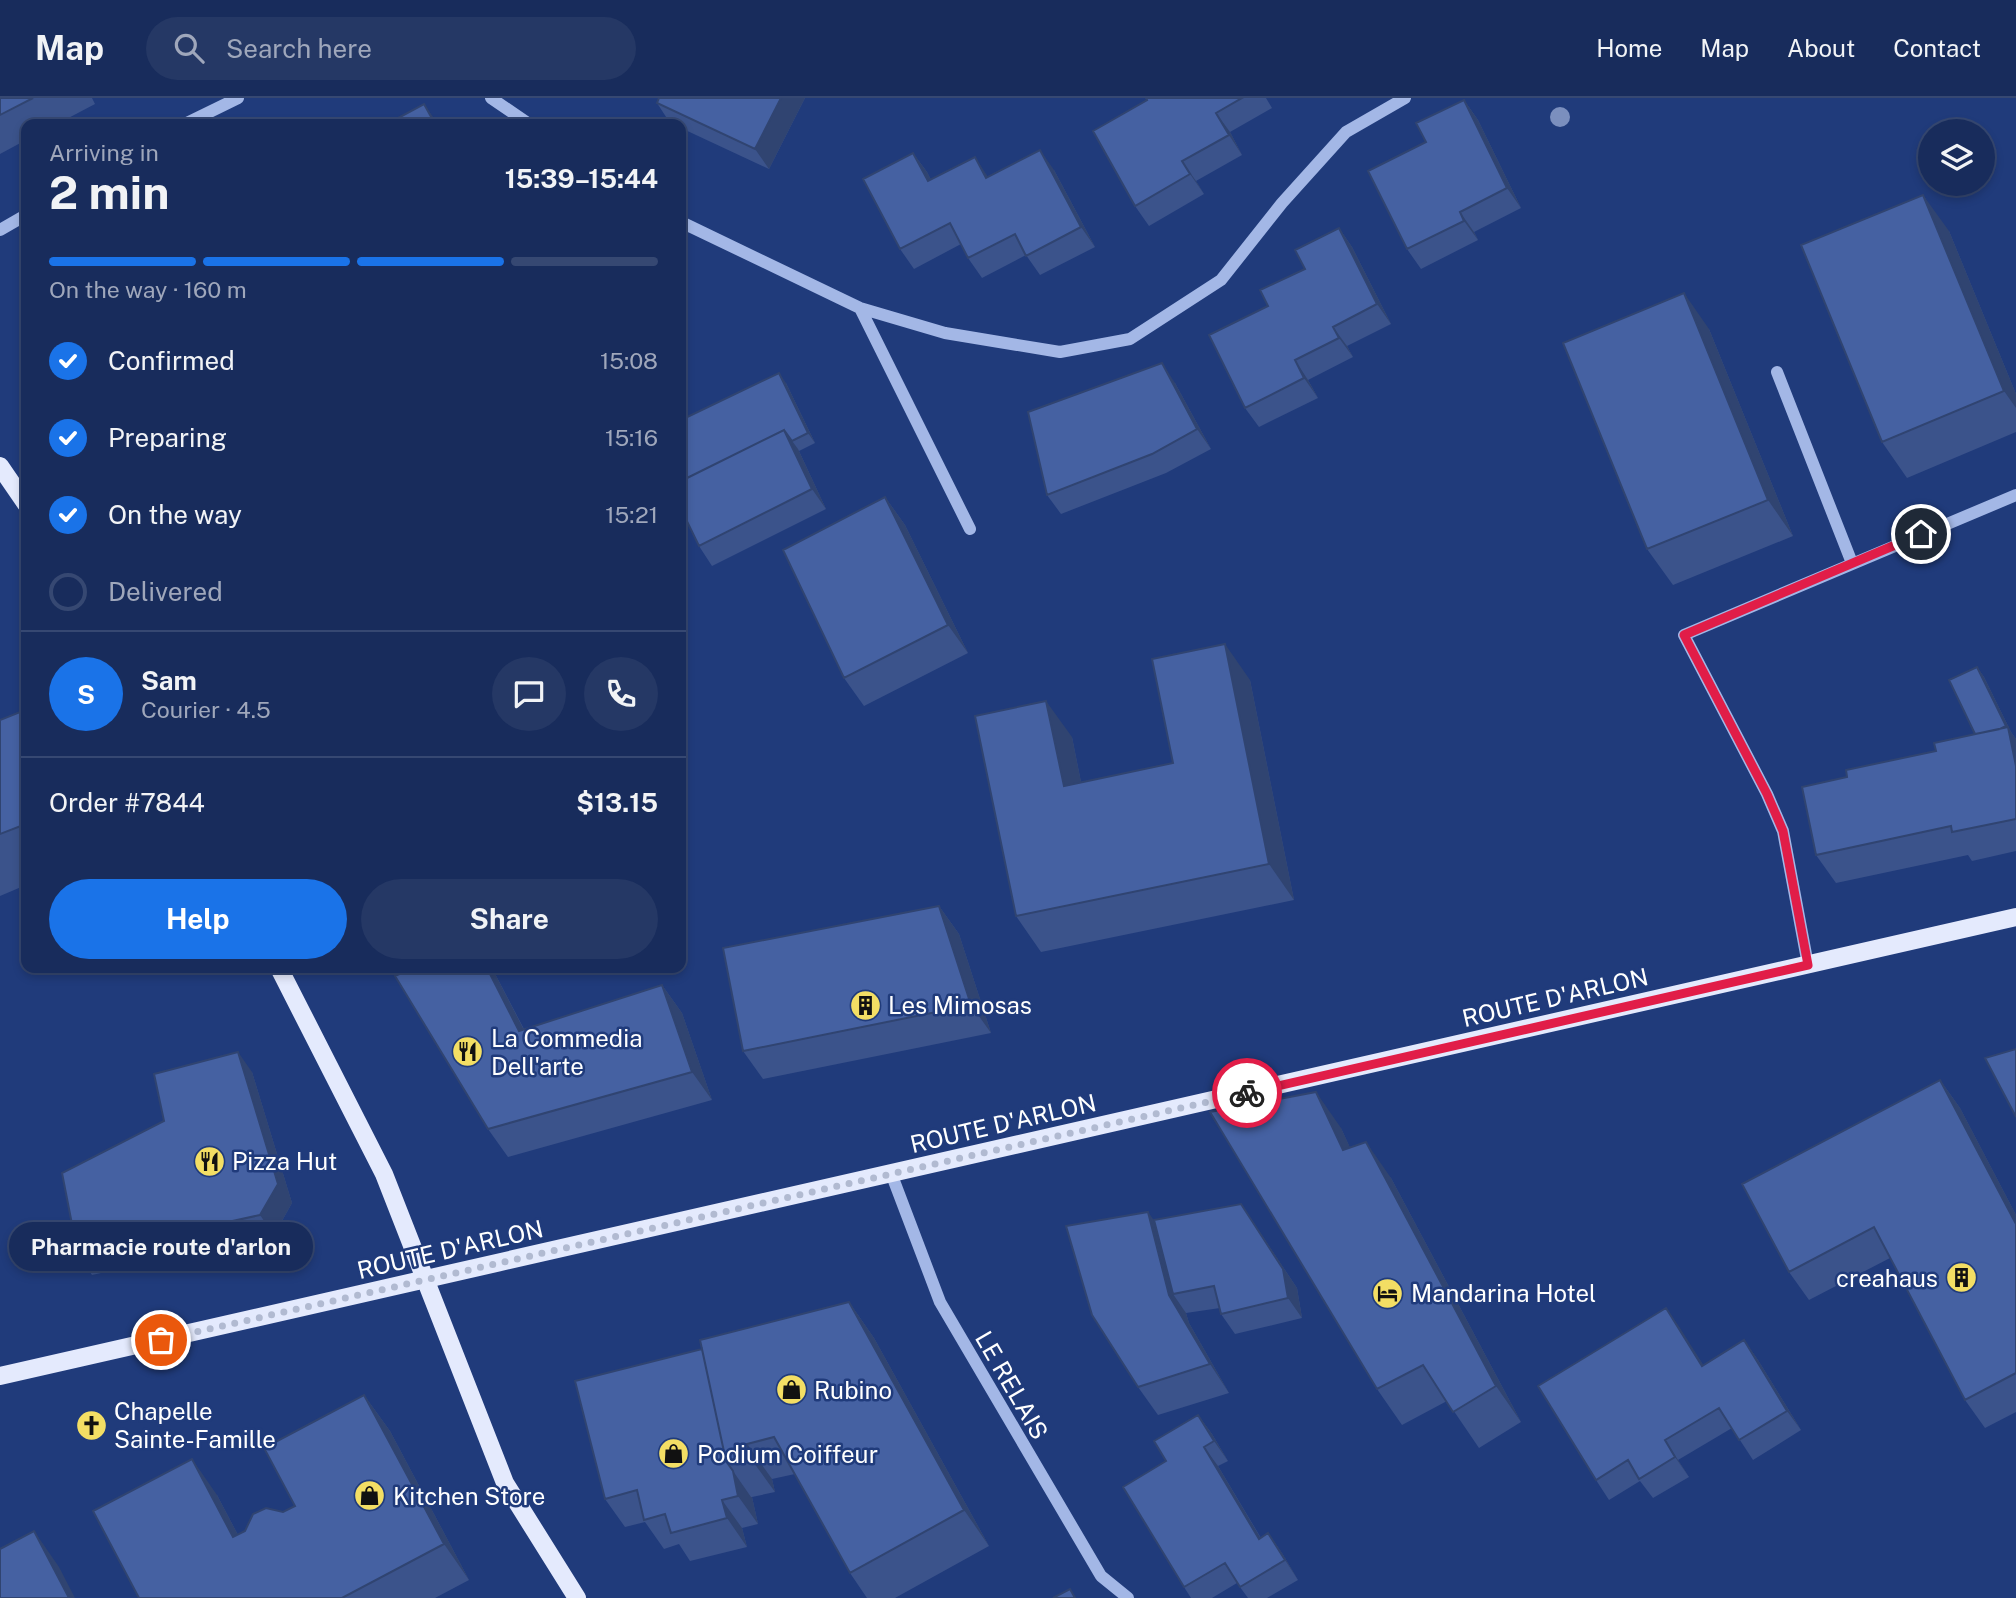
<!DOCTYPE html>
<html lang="en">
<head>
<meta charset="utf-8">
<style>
	body { margin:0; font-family:"Public Sans",sans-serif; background:#253865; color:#f1f3f6; height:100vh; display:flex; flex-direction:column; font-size:26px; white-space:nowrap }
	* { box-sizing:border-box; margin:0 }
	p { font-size:23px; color:#9fa7bb }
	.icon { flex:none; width:38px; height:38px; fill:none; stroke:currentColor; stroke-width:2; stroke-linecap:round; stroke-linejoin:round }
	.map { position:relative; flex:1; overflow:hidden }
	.panel { position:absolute; left:21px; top:21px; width:665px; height:854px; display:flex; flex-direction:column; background:#182c5c; border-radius:14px; box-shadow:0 4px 10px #0003,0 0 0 2px #364872 }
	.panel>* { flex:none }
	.tools { position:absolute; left:1918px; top:21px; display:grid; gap:14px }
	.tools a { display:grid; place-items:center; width:77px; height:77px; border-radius:50%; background:#182c5c; box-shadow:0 4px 10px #0003,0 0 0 2px #364872; font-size:35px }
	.pin { position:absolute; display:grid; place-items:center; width:60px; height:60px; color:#fff; margin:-30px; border:4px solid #fff; border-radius:50%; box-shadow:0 2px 7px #0007 }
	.courier { position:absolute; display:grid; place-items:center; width:70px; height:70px; margin:-35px; border:5px solid #e11d48; border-radius:50%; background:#fff; color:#222; box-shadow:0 2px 9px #0007 }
	.bubble { position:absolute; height:49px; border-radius:24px; background:#182c5c; box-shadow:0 4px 10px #0003,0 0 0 2px #364872; font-size:23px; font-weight:700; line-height:49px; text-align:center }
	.overview em { font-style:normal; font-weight:700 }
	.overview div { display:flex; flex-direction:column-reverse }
	.overview { display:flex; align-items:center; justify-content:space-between; height:119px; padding:0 28px }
	h1 { font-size:46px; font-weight:700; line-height:52px }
	.bar { display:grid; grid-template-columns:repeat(4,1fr); gap:10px 7px; align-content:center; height:84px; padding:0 28px }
	.bar i { height:9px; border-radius:5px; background:#364872 }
	.bar .active { background:#1a73e8 }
	.bar p { grid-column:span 4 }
	.line { display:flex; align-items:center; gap:18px; padding:0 28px; border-top:2px solid #364872 }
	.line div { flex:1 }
	.round { display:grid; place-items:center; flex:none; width:74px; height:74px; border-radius:37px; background:#253865 }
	ol { padding:0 28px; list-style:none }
	li { display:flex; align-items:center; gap:21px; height:77px }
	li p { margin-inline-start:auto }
	li .icon { padding:7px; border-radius:50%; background:#1a73e8; color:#fff; stroke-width:4 }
	li:last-child { color:#9fa7bb }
	li i { width:38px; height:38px; border:4px solid #364872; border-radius:50% }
	.button { display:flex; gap:14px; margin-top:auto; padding:14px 28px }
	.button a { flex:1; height:80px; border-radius:42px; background:#1a73e8; color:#fff; font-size:28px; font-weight:700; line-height:80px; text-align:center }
	.button a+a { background:#253865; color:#f1f3f6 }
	header { display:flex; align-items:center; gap:42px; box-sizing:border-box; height:98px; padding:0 35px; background:#182c5c; border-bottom:2px solid #364872 }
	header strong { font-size:33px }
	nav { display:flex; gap:38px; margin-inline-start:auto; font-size:24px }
	.search { width:490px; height:63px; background:#253865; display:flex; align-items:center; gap:18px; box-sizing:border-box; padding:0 24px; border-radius:38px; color:#9fa7bb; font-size:26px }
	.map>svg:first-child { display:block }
</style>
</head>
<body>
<header>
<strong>Map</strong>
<div class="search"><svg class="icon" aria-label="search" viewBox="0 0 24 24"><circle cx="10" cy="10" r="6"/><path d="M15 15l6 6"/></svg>Search here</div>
<nav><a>Home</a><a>Map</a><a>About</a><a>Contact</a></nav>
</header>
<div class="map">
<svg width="2016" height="1500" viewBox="0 0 2016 1500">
	<rect width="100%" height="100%" fill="#203b7b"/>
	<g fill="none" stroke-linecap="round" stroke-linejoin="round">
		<path stroke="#a3b7e6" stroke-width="12" d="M 491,0 L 529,26
			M 185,26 L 238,0
			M 681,124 L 860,210 L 945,235 L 1060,254 L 1130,241 L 1221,182 L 1282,105 L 1346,34 L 1405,0
			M 0,132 L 26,117
			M 860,210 L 970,431
			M 1777,274 L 1852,465
			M 1808,867 L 1783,733 L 1767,696 L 1684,537 L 2016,397
			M 891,1075 L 940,1204 L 1101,1478 L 1128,1500"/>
		<path stroke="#e4eafd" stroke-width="18" d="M 0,368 L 26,406
			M 279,870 L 384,1076 L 505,1385 L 577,1500
			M 0,1278 L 2016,819"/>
	</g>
	<circle fill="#7b8fbe" cx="1560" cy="19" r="10"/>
	<path fill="#3b538b" d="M 0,0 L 92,0 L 95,6 L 57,26 L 26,26 L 26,42 L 0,56 Z
		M 659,0 L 805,0 L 769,71 L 681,30 L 681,26 L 674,26 L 670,25 L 657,5 Z
		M 1146,0 L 1266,0 L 1272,10 L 1230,34 L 1242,57 L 1196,83 L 1204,96 L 1149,128 L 1135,108 L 1147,2 Z
		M 1464,2 L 1478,22 L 1521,110 L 1474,134 L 1478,142 L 1421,171 L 1407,151 L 1426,44 Z
		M 913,55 L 927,74 L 931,82 L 988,79 L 1054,72 L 1095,149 L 1040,177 L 1026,157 L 982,180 L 968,160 L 961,146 L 914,171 L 900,151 Z
		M 1339,130 L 1352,149 L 1391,226 L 1347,248 L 1353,259 L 1308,282 L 1318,300 L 1259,329 L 1245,310 L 1268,208 L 1305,171 Z
		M 1949,133 L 2016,296 L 2016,334 L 1907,380 L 1882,344 Z
		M 1709,231 L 1793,438 L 1673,487 L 1647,451 Z
		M 786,285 L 815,345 L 799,353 L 826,411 L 712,468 L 699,448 L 683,382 Z
		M 1175,285 L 1211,351 L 1166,375 L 1061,416 L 1047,397 Z
		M 885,399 L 905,427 L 968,555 L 864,608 L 844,580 Z
		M 1977,569 L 1984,579 L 2011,634 L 2016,641 L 2016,753 L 1972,763 L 1968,757 L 1836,785 L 1816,757 L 1847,679 L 1936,653 L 1975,636 Z
		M 1250,582 L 1294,802 L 1041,854 L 1016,818 L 1072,639 L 1081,684 L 1173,665 Z
		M 20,614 L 26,623 L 26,787 L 0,798 L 0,622 Z
		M 939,808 L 959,836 L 991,935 L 763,981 L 743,953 Z
		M 412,870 L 492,870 L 524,931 L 662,887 L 682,915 L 712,1002 L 508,1059 L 488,1031 Z
		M 252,974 L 292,1105 L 274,1137 L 92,1177 L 78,1157 L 164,1023 Z
		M 1940,982 L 1960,1010 L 2016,1117 L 2016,1314 L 1985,1330 L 1965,1302 L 1890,1160 L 1809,1202 L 1789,1174 Z
		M 1341,1030 L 1350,1050 L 1391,1080 L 1521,1324 L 1479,1350 L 1447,1303 L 1402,1327 L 1377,1291 Z
		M 1241,1106 L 1297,1190 L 1302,1220 L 1235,1236 L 1221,1216 L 1220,1210 L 1186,1215 L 1189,1225 L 1229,1295 L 1158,1317 L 1138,1289 L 1154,1122 Z
		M 849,1204 L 874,1240 L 989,1448 L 895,1500 L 867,1500 L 850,1475 L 795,1376 L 772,1381 L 775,1394 L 752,1399 L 758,1426 L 742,1430 L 747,1449 L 690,1463 L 679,1446 L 664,1451 L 645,1424 L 625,1429 L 605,1401 L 702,1251 Z
		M 1666,1210 L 1703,1267 L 1744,1242 L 1758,1262 L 1801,1332 L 1753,1362 L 1732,1330 L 1678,1362 L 1689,1379 L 1653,1400 L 1640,1383 L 1609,1402 L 1596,1382 Z
		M 364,1297 L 390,1333 L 469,1482 L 435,1500 L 139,1500 L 217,1397 L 238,1437 L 295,1408 Z
		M 1198,1317 L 1212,1336 L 1228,1363 L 1218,1368 L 1261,1440 L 1268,1435 L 1282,1455 L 1298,1482 L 1267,1500 L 1248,1500 L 1237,1485 L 1212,1500 L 1191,1500 L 1184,1489 L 1166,1363 Z"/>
	<path fill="#304471" d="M 781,0 L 805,0 L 769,71 L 755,51 Z
		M 1464,2 L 1478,22 L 1521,110 L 1507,90 Z
		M 424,6 L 438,26 L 435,26 Z
		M 1216,15 L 1230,34 L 1242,57 L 1229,37 Z
		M 1040,52 L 1054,72 L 1095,149 L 1081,129 Z
		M 913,55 L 927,74 L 942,103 L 928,83 Z
		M 975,59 L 988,79 L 986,80 Z
		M 1182,63 L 1196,83 L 1204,96 L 1190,76 Z
		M 1923,97 L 1949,133 L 2016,296 L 2016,310 L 2004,293 Z
		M 1460,114 L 1474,134 L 1478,142 L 1464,123 Z
		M 1339,130 L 1352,149 L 1391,226 L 1377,206 Z
		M 1684,195 L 1709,231 L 1793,438 L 1768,402 Z
		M 1333,229 L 1347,248 L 1353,259 L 1339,240 Z
		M 1295,262 L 1308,282 L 1318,300 L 1304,280 Z
		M 1162,265 L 1175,285 L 1211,351 L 1197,331 Z
		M 779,275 L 786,285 L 815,345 L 808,335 Z
		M 784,332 L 798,351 L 826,411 L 812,391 Z
		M 885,399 L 905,427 L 968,555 L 948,527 Z
		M 1225,546 L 1250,582 L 1294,802 L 1269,766 Z
		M 1977,569 L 1984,579 L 2011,634 L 2016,641 L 2016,668 L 2008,631 Z
		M 1046,603 L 1072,639 L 1089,724 L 1064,688 Z
		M 939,808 L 959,836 L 991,935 L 971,907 Z
		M 487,870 L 492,870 L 539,961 L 519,933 Z
		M 662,887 L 682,915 L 712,1002 L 692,974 Z
		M 238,954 L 252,974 L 292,1105 L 274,1137 L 260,1117 Z
		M 1940,982 L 1960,1010 L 2016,1117 L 2016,1126 Z
		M 1316,994 L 1341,1030 L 1368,1088 L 1343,1052 Z
		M 1366,1044 L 1391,1080 L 1521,1324 L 1496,1288 Z
		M 1241,1106 L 1297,1190 L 1302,1220 L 1288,1200 Z
		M 1148,1114 L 1168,1142 L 1173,1196 L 1186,1215 L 1189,1225 L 1229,1295 L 1210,1266 L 1169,1197 Z
		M 849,1204 L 874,1240 L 989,1448 L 964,1412 Z
		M 1666,1210 L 1680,1230 L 1716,1287 L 1702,1268 Z
		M 1744,1242 L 1758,1262 L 1801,1332 L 1787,1313 Z
		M 364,1297 L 390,1333 L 469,1482 L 444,1446 Z
		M 1198,1317 L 1212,1336 L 1228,1363 L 1214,1343 Z
		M 1665,1342 L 1678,1362 L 1689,1379 L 1675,1359 Z
		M 747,1346 L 772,1381 L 775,1394 L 749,1358 Z
		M 1204,1349 L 1218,1368 L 1273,1461 L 1259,1441 Z
		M 192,1361 L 217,1397 L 258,1475 L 233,1439 Z
		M 733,1373 L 751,1399 L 752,1399 L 758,1426 L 738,1398 Z
		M 722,1402 L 742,1430 L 747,1449 L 727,1420 Z
		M 34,1433 L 59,1469 L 75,1500 L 69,1500 Z
		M 1268,1435 L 1282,1455 L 1298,1482 L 1285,1462 Z"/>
	<path fill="#4561a2" stroke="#304471" stroke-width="2" d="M 0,0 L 33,0 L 0,17 Z
		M 659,0 L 781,0 L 755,51 L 657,5 Z
		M 1146,0 L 1242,0 L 1216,15 L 1229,37 L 1182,63 L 1190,76 L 1135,108 L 1093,33 L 1147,2 Z
		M 1464,2 L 1507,90 L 1460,114 L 1464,123 L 1407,151 L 1368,73 L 1426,44 L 1416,25 Z
		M 424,6 L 435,26 L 387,26 Z
		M 1040,52 L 1081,129 L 1026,158 L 1015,136 L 968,160 L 950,125 L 900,151 L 863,81 L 913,55 L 928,83 L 975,59 L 986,80 Z
		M 1923,97 L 2004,293 L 1882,344 L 1801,147 Z
		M 1339,130 L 1377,206 L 1333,229 L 1339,240 L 1295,262 L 1304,280 L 1245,310 L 1209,237 L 1268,208 L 1260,192 L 1305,171 L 1295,152 Z
		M 1684,195 L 1768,402 L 1647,451 L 1563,245 Z
		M 1162,265 L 1197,331 L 1152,356 L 1047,397 L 1028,314 Z
		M 779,275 L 808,335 L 792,343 L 784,332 L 683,382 L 681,377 L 681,322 Z
		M 784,332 L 812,391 L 699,448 L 681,411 L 681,383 Z
		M 885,399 L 948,527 L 844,580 L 783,452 Z
		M 1225,546 L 1269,766 L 1016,818 L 975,618 L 1046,603 L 1064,688 L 1173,665 L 1152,561 Z
		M 1977,569 L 2006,628 L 2000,631 L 1975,636 L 1949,582 Z
		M 20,614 L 26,629 L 26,726 L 0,736 L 0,622 Z
		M 2008,629 L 2016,668 L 2016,721 L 1952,734 L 1951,728 L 1816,757 L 1802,689 L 1847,679 L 1846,672 L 1936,653 L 1934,645 Z
		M 939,808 L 971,907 L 743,953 L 723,850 Z
		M 412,870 L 487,870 L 519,933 L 662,887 L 692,974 L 488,1031 L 395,878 Z
		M 2016,951 L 2016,1019 L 1985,960 Z
		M 238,954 L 278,1086 L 260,1117 L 78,1157 L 62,1075 L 164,1023 L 154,976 Z
		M 1940,982 L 2016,1126 L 2016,1275 L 1965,1302 L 1874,1129 L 1789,1174 L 1742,1086 Z
		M 1316,994 L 1343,1052 L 1366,1044 L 1496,1288 L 1453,1314 L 1423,1267 L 1377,1291 L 1210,1014 Z
		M 1241,1106 L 1283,1171 L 1288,1200 L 1221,1216 L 1214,1188 L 1173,1196 L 1154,1122 Z
		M 1148,1114 L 1169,1197 L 1210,1266 L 1138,1289 L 1092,1217 L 1066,1128 Z
		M 849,1204 L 964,1412 L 850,1475 L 774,1339 L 747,1346 L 749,1358 L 726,1363 L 700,1242 Z
		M 1666,1210 L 1702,1268 L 1744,1242 L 1787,1313 L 1739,1342 L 1719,1310 L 1665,1342 L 1675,1359 L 1639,1381 L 1628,1362 L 1596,1382 L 1538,1288 Z
		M 702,1251 L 726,1363 L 733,1373 L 738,1398 L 722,1402 L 727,1420 L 671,1435 L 665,1416 L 644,1422 L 637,1392 L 605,1401 L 575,1283 Z
		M 364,1297 L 444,1446 L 342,1500 L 139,1500 L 93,1413 L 192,1361 L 233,1439 L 245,1433 L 253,1416 L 266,1410 L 283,1414 L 295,1408 L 264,1350 Z
		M 1198,1317 L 1214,1343 L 1204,1349 L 1259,1441 L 1268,1435 L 1285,1462 L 1240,1489 L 1225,1465 L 1184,1489 L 1123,1389 L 1166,1363 L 1154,1343 Z
		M 34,1433 L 69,1500 L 0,1500 L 0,1451 Z
		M 1070,1491 L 1075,1500 L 1053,1500 Z"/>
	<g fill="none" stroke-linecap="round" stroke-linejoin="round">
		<path stroke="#b1bad1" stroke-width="7" stroke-dasharray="0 12.6" d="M 161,1242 L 1247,995"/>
		<path stroke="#e11d48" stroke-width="9" d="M 1247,995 L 1808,867 L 1783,733 L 1767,696 L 1684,537 L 1921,436"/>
	</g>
	<defs>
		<symbol id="building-disc" viewBox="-11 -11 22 22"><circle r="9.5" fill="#f3de64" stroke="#203b7b"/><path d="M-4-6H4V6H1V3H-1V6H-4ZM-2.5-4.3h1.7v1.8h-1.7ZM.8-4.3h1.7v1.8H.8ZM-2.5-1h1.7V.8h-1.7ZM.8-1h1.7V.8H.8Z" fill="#111"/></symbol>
		<symbol id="restaurant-disc" viewBox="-11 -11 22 22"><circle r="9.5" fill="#f3de64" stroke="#203b7b"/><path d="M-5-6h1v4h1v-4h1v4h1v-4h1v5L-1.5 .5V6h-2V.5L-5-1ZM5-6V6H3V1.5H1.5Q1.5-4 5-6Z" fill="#111"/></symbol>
		<symbol id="hotel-disc" viewBox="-11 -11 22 22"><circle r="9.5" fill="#f3de64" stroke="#203b7b"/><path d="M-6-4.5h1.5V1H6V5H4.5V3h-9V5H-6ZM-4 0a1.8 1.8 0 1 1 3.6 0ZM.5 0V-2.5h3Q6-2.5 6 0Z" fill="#111"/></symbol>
		<symbol id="shop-disc" viewBox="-11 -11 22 22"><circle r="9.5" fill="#f3de64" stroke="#203b7b"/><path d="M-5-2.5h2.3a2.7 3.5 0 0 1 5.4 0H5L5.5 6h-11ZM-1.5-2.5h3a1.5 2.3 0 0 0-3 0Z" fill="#111"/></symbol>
		<symbol id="church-disc" viewBox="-11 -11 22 22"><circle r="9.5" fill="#f3de64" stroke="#203b7b"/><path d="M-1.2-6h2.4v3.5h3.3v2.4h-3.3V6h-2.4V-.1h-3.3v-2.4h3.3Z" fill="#111"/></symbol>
	</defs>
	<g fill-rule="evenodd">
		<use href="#building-disc" x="848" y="890" width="35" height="35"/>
		<use href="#restaurant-disc" x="450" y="936" width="35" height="35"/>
		<use href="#restaurant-disc" x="192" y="1046" width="35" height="35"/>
		<use href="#building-disc" x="1944" y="1162" width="35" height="35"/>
		<use href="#hotel-disc" x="1370" y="1178" width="35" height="35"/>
		<use href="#shop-disc" x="774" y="1274" width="35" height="35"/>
		<use href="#church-disc" x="74" y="1310" width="35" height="35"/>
		<use href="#shop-disc" x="656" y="1338" width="35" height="35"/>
		<use href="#shop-disc" x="352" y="1380" width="35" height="35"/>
	</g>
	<g text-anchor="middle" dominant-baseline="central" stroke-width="5" stroke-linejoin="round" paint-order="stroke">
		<g font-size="24" fill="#fff" stroke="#203b7b">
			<text transform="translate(1555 899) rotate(-13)">ROUTE D'ARLON</text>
			<text transform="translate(1003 1025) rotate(-13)">ROUTE D'ARLON</text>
			<text transform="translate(450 1151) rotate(-13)">ROUTE D'ARLON</text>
			<text transform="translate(1012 1287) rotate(60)">LE RELAIS</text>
		</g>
		<g font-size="24" fill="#fff" stroke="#203b7b" text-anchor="start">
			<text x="888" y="907">Les Mimosas</text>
			<text x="491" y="940">La Commedia<tspan x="491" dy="28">Dell'arte</tspan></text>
			<text x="232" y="1063">Pizza Hut</text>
			<text x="1938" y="1180" text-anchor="end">creahaus</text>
			<text x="1411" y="1195">Mandarina Hotel</text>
			<text x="814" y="1292">Rubino</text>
			<text x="114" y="1313">Chapelle<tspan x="114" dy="28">Sainte-Famille</tspan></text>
			<text x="697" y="1356">Podium Coiffeur</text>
			<text x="393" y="1398">Kitchen Store</text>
		</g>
	</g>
</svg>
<div class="tools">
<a><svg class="icon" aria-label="layers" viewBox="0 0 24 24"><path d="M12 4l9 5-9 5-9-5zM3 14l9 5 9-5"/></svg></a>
</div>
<div class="pin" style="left:161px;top:1242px;background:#ea580c"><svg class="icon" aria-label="bag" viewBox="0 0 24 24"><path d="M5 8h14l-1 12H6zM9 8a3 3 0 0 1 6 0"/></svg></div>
<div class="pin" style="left:1921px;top:436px;background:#1f2937"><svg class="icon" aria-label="home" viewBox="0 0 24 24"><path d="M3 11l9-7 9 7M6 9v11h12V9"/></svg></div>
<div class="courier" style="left:1247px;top:995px"><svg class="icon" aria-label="bike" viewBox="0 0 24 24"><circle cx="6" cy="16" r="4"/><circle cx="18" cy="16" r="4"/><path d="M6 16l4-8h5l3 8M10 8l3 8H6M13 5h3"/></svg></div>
<div class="bubble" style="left:9px;top:1124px;width:304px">Pharmacie route d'arlon</div>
<section class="panel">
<div class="overview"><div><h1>2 min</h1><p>Arriving in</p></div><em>15:39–15:44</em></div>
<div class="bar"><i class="active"></i><i class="active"></i><i class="active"></i><i></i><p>On the way · 160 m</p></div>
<ol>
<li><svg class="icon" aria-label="check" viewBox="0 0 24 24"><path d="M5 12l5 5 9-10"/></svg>Confirmed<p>15:08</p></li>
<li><svg class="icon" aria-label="check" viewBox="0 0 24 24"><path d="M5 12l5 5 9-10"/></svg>Preparing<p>15:16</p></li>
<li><svg class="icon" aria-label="check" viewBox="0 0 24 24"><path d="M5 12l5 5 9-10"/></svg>On the way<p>15:21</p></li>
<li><i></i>Delivered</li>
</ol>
<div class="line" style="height:126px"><b class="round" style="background:#1a73e8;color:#fff">S</b><div><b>Sam</b><p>Courier · 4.5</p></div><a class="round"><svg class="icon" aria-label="chat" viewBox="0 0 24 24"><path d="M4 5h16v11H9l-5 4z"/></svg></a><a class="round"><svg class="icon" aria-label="phone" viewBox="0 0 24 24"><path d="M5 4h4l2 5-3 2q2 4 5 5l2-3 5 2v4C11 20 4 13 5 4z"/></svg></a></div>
<div class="line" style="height:91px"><div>Order #7844</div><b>$13.15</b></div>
<div class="button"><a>Help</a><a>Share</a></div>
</section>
</div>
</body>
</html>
